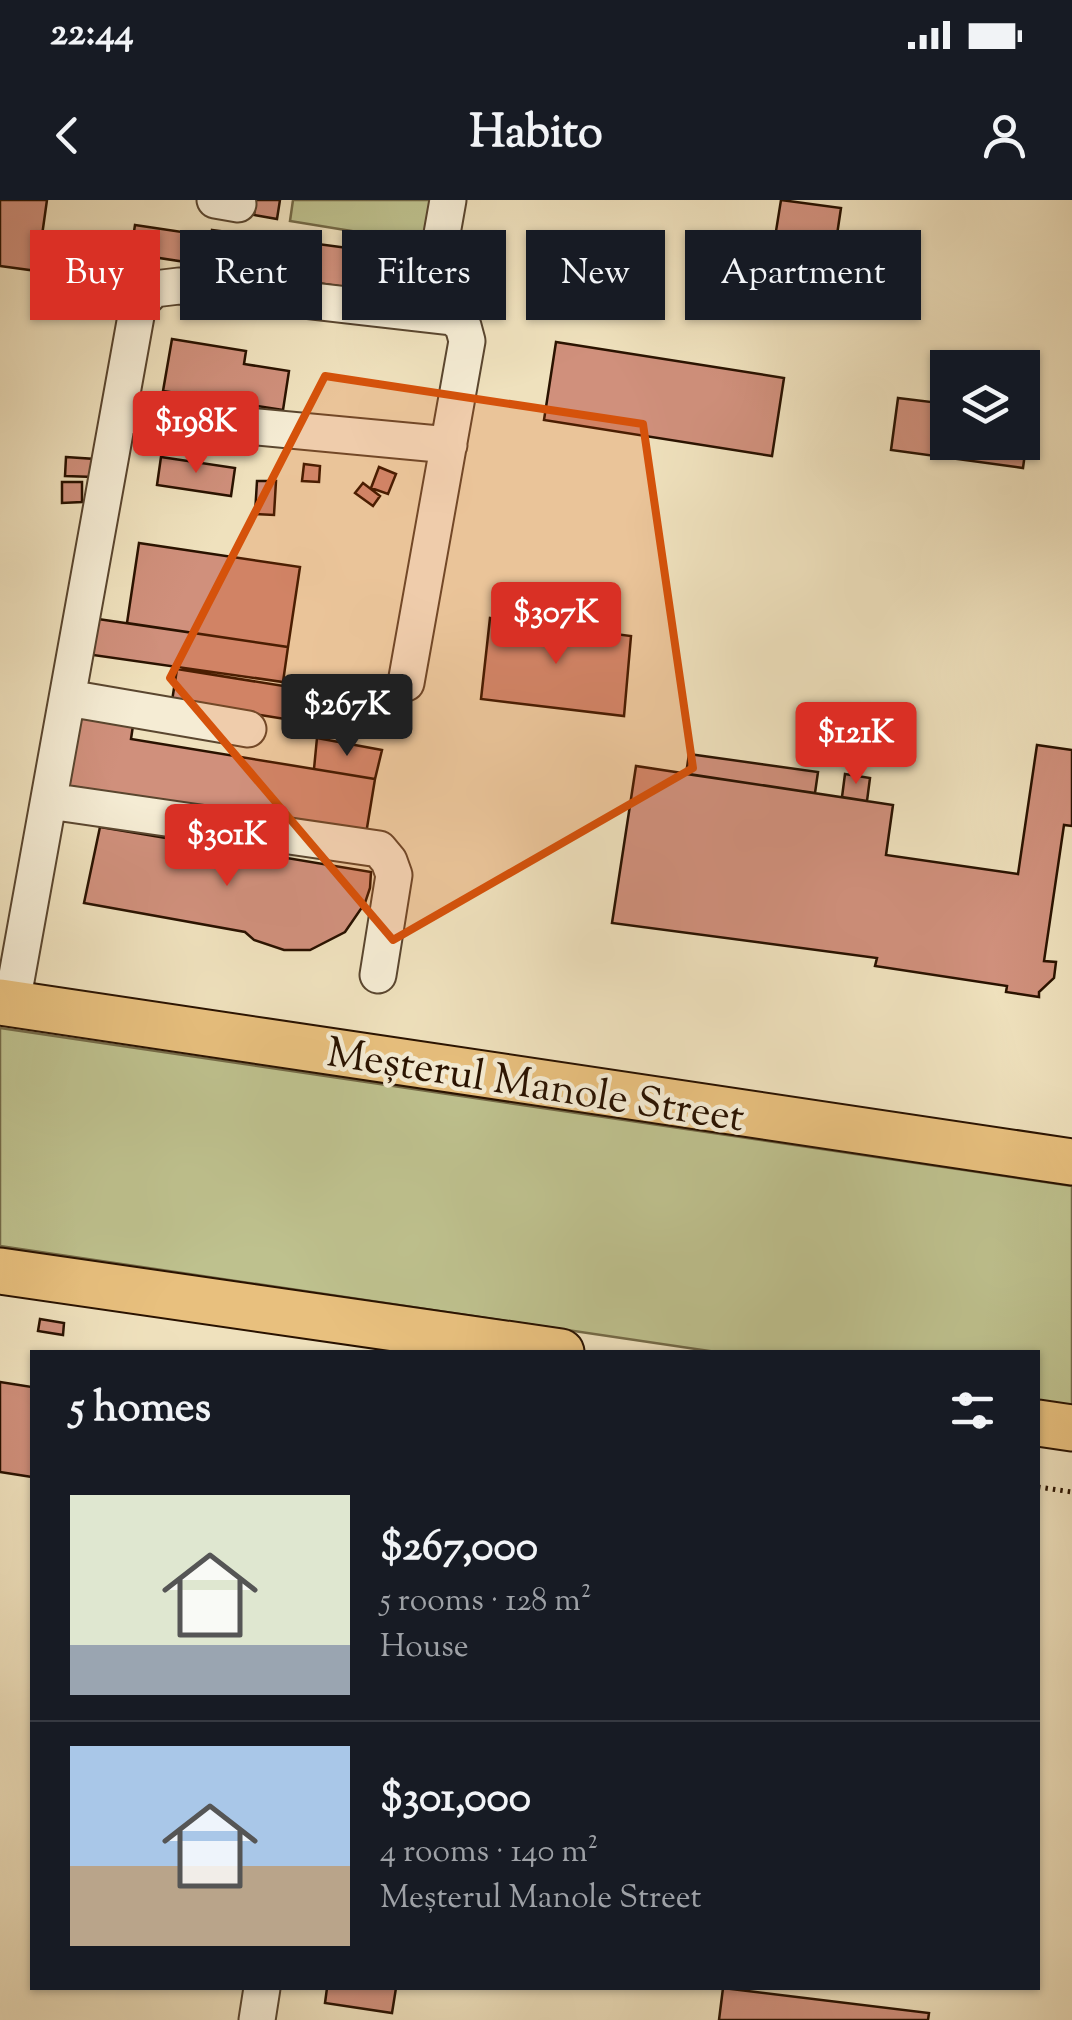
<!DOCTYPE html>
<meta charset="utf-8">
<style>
:root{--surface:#171b24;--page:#20242c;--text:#f1f3f6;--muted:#9ea1a6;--line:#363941;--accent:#d93025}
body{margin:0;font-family:"Sorts Mill Goudy",serif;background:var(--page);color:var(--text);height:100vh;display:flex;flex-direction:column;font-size:38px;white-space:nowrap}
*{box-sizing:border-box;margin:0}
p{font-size:32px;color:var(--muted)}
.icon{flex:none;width:55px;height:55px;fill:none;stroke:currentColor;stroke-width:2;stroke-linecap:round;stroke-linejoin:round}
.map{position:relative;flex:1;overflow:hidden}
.drawer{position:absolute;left:30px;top:1150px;width:1010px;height:640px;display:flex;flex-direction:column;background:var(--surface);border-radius:0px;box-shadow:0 2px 8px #0004}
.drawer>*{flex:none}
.guide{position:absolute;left:30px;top:30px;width:1012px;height:90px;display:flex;gap:20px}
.tools{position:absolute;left:930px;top:150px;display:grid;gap:20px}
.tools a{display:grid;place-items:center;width:110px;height:110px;border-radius:0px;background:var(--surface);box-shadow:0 2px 8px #0004;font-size:50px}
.price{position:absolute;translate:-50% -85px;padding:0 22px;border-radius:10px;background:var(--accent);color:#fff;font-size:32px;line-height:65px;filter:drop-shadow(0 2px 5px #0008)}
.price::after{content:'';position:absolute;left:50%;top:60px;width:30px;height:22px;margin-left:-15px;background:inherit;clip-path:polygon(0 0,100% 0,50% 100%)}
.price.active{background:#222;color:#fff}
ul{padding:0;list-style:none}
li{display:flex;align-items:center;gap:30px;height:250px;padding:0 40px}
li+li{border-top:2px solid var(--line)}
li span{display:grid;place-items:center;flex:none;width:280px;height:200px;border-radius:0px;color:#555}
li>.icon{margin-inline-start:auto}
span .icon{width:120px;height:120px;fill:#fffc;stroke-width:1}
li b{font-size:42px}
h2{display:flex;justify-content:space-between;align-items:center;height:120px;padding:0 40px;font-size:42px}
.chip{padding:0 35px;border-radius:0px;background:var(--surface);box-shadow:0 2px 8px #0004;font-size:35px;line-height:90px}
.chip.active{background:var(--accent);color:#fff}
.status{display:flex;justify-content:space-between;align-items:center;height:70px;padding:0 50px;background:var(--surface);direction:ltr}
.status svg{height:28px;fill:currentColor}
header{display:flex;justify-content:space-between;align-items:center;height:130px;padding:0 40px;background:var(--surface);font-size:45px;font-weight:700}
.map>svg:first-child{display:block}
.green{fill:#bec18e;stroke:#746a47;stroke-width:2.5}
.building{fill:#d0907c;stroke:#291200;stroke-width:2.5}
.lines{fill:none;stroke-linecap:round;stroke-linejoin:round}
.minor-casing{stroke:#5a462f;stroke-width:39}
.major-casing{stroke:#291200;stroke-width:49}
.path{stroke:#291200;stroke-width:5;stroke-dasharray:2.5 5;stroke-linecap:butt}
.minor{stroke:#f5ecd4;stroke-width:35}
.major{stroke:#e8c07e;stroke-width:45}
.marked{fill:#d5520b;fill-opacity:0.2;stroke:#d5520b;stroke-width:8;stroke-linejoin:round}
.labels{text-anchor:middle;stroke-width:9;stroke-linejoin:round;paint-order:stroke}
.street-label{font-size:42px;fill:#291200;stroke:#f5ecd4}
</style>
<div class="status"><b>22:44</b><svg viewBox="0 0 49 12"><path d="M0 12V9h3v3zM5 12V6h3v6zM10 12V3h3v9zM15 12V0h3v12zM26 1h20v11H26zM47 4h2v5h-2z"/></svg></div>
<header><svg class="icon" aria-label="back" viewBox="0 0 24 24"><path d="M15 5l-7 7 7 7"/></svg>Habito<svg class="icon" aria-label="person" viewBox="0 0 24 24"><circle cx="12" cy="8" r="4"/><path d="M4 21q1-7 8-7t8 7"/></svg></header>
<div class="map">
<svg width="1072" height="1820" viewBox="0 0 1072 1820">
<rect width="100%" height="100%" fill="#efe1bd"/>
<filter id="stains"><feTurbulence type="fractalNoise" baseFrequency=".002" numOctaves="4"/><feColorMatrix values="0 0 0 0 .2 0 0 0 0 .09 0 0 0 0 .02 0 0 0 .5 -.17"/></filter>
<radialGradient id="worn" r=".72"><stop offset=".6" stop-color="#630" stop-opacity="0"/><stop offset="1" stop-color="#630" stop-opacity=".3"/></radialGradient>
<!-- green -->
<path class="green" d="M293,0H432L425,43L290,21Z
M0,828L1072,986V1206L1038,1200V1152H716L0,1046Z"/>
<!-- building -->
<path class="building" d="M0,0H47L37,71L0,66Z
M256,0H280L277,19L254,15Z
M781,0L841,8L829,88L802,84L805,61L772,56Z
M135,25L209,36L205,65L159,58L155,80L127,76Z
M212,30L438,60L432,100L290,79L288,91L205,79Z
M172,139L246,151L244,164L289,171L283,210L163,191Z
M556,142L784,178L772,256L544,220Z
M898,198L948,204V242H1022V215L1030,216L1023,268L891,250Z
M66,257L95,259L94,277L65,276Z
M161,257L235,268L231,296L157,285Z
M304,264L320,266L319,282L302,281Z
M379,267L396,274L388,294L371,288Z
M257,281H276L274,315L255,314Z
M62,282H82V302L62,303Z
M363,283L380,296L373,306L355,293Z
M139,343L300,367L288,447L127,423Z
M490,418L631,436L624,516L481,499Z
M98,419L288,447L283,482L93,455Z
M177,469L390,503L385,535L172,501Z
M82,510L134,519L131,539L375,579L366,634L69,586Z
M317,538L382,550L375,579L314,569Z
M1037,545L1072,550V626L1064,625L1044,761L1056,762L1054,778L1039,792V797L1006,792L1007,786L875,766L877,758L612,723L636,566L893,605L886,655L1018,674Z
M689,554L818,572L815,593L686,574Z
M845,574L870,578L867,601L842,597Z
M100,627L371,672L370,688L365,703L345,732L310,750H284L254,740L245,732L84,703Z
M40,1119L64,1123L63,1135L38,1131Z
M0,1182L32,1187V1277L0,1272Z
M327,1788H396L392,1813L325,1803Z
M723,1788L929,1813L928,1820H719Z"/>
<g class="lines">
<defs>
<path id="minor" d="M215,0L238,4
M440,45L448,0
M119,214L449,245
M68,498L248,529
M49,601L379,649L389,661L394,675L378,775
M12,803L138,105L154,89L179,86L453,117L463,126L467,141L406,483
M257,1820L262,1788"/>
<path id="major" d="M0,802L1072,962
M0,1071L561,1152
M1038,1223L1072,1228"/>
</defs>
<!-- minor casing -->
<use href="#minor" class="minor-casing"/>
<!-- major casing -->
<use href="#major" class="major-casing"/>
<!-- path -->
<path class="path" d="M1038,1287L1072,1292"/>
<!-- minor -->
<use href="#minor" class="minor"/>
<!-- major -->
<use href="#major" class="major"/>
</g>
<!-- marked area -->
<path class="marked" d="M325,176L643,224L693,568L393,740L170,478Z"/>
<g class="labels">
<!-- street labels -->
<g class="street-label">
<text transform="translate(536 883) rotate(9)" y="15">Meșterul Manole Street</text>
</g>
</g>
<rect width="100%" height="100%" filter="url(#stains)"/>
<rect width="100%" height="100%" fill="url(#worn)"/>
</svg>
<div class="tools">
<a><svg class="icon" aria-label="layers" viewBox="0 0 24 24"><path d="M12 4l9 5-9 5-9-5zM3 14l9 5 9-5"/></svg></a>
</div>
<b class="price" style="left:196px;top:276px">$198K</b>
<b class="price" style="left:556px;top:467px">$307K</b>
<b class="price active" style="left:347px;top:559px">$267K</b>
<b class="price" style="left:856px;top:587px">$121K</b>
<b class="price" style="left:227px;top:689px">$301K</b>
<div class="guide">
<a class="chip active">Buy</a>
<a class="chip">Rent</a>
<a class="chip">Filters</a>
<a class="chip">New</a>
<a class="chip">Apartment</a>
</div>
<section class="drawer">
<h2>5 homes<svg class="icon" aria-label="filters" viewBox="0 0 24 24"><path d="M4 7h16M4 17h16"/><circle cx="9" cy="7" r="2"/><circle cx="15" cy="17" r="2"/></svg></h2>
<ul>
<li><span style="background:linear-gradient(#dfe7d0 75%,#9aa5b1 0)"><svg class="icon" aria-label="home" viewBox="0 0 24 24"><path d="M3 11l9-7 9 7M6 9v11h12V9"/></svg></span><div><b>$267,000</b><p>5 rooms · 128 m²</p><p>House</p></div></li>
<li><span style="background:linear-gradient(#a9c7e8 60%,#b9a48a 0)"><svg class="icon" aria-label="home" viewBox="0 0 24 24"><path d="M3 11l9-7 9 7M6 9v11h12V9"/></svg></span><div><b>$301,000</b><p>4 rooms · 140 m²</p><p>Meșterul Manole Street</p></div></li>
</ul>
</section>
</div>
